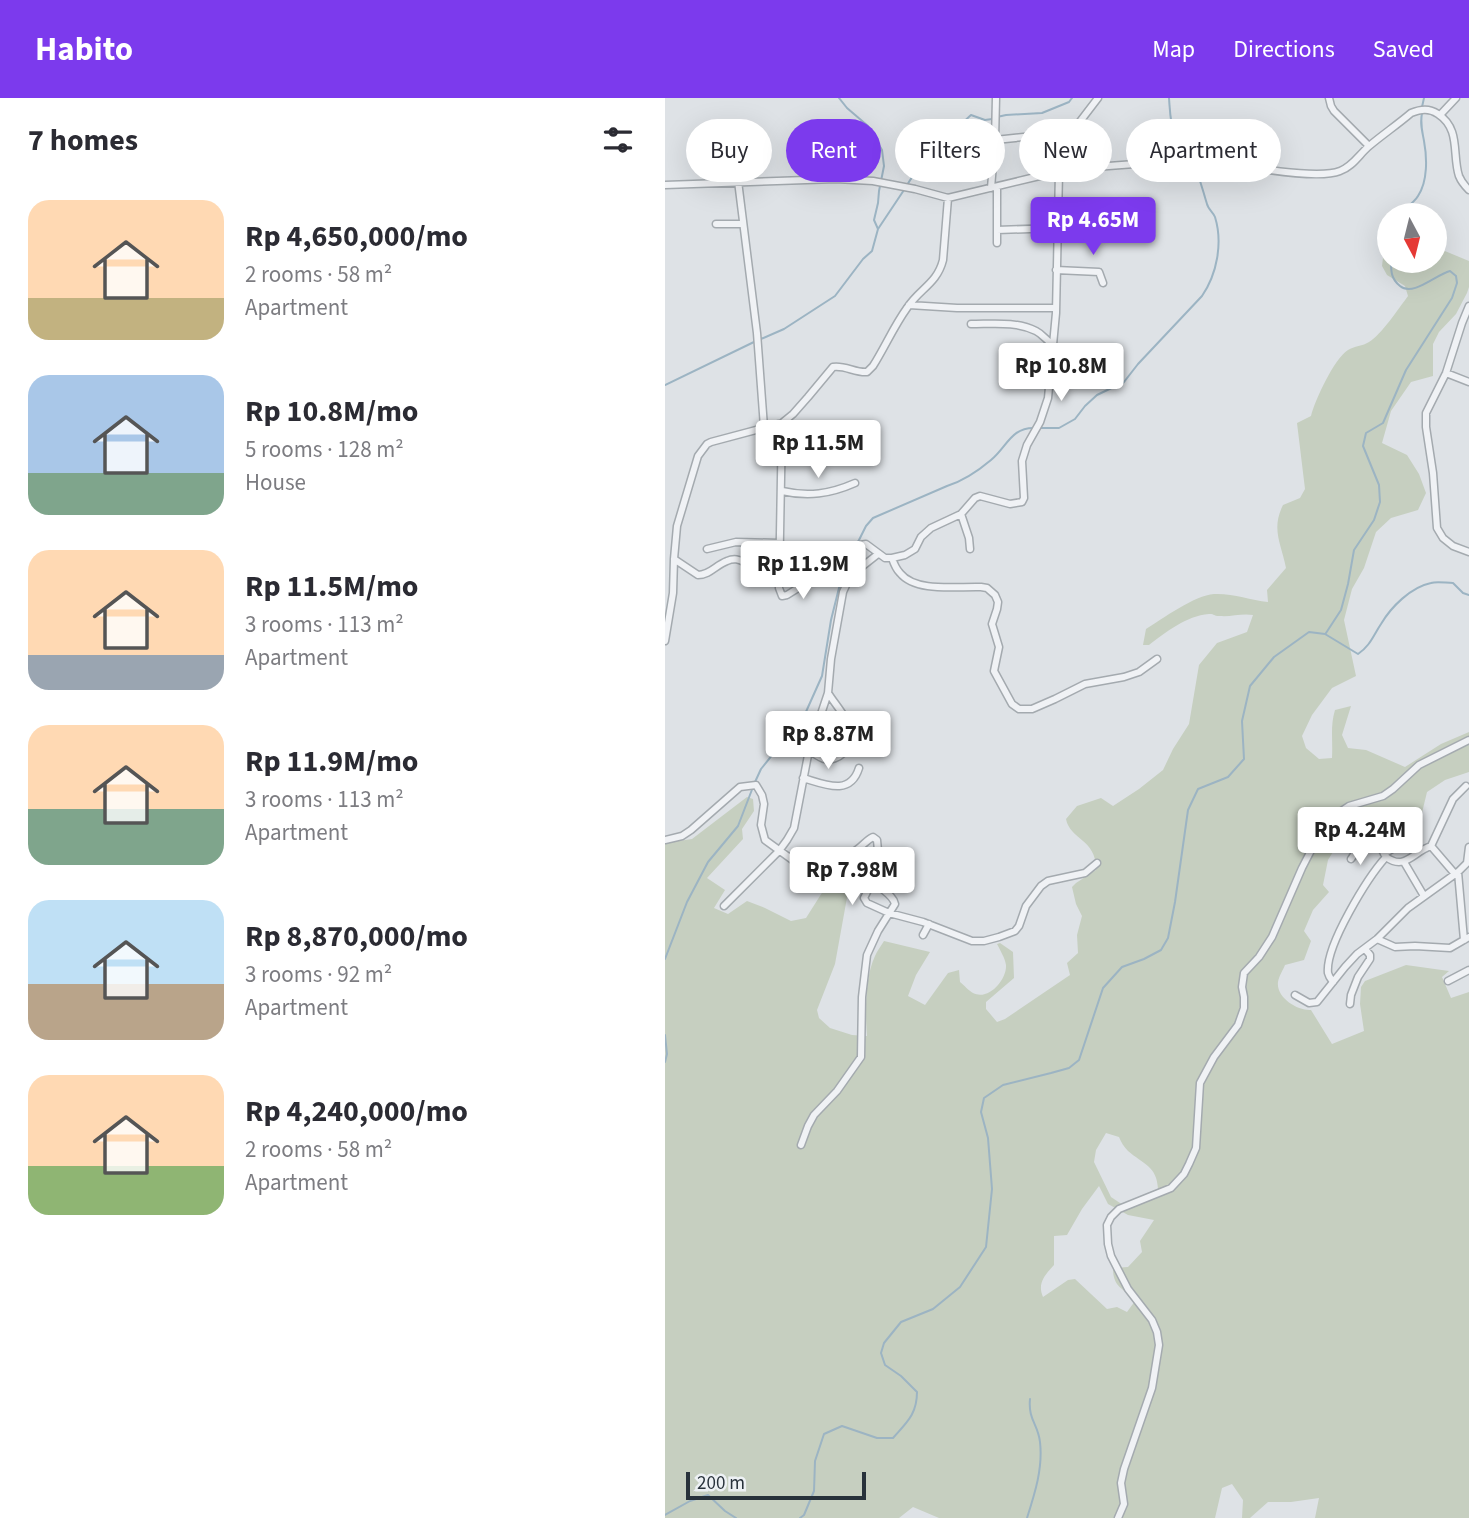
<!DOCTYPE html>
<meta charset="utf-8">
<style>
:root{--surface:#fff;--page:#f2f2f3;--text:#2b2b33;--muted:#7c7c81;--accent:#7c3aed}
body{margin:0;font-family:"Source Sans 3",sans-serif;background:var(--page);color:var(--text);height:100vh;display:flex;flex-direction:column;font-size:26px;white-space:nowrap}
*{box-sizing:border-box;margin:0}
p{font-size:23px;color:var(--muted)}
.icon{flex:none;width:38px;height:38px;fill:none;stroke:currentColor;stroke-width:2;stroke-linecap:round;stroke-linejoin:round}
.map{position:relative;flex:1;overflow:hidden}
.details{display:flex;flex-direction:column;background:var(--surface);width:665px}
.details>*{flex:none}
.top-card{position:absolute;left:21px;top:21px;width:665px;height:63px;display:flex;gap:14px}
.needle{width:46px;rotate:173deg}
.fabs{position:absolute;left:712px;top:105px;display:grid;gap:14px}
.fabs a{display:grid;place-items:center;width:70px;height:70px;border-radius:50%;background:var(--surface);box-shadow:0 7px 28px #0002;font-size:35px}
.scale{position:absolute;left:21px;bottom:18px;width:180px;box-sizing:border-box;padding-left:7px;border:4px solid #28323b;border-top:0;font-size:19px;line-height:24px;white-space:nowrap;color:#28323b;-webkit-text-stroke:5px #edf1f4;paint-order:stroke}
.price{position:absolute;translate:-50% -60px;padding:0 16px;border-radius:7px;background:#fff;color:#222;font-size:23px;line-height:46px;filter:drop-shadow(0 2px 4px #0008)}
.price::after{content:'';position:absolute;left:50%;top:42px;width:21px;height:16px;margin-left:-10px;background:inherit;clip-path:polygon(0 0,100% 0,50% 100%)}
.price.current{background:var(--accent);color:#fff}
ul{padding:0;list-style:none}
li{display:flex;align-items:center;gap:21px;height:175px;padding:0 28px}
li span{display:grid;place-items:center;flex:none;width:196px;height:140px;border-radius:21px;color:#555}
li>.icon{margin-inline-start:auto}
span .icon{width:84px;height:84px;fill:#fffc;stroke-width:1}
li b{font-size:30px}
h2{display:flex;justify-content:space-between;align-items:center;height:84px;padding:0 28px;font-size:30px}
.chip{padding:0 24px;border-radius:32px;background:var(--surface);box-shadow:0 7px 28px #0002;font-size:24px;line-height:63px}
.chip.current{background:var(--accent);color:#fff}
header{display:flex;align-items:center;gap:42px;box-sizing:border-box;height:98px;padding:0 35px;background:var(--accent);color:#fff}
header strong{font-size:33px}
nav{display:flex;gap:38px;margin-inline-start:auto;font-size:24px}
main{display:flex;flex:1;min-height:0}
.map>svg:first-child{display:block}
.green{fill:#c6cfc0;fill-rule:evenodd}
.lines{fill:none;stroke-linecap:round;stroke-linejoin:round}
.stream{stroke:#9cb4c3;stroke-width:2}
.minor-casing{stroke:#a4aaaf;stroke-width:9}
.minor{stroke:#f0f2f5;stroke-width:6}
</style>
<header>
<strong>Habito</strong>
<nav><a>Map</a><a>Directions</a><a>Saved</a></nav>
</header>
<main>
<section class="details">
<h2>7 homes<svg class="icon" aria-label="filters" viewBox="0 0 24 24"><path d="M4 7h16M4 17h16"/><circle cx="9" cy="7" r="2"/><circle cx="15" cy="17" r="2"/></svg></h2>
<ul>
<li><span style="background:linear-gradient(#ffd9b3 70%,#c2b280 0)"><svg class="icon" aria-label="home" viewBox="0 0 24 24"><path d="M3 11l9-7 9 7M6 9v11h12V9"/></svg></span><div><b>Rp 4,650,000/mo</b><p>2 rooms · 58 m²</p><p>Apartment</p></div></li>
<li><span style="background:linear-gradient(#a9c7e8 70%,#7fa58c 0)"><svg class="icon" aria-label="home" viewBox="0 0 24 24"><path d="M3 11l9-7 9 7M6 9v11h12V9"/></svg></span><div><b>Rp 10.8M/mo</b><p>5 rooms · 128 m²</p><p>House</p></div></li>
<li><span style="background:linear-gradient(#ffd9b3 75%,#9aa5b1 0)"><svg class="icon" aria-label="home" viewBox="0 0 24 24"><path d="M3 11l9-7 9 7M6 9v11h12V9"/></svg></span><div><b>Rp 11.5M/mo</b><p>3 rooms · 113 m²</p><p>Apartment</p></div></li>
<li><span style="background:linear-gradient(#ffd9b3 60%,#7fa58c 0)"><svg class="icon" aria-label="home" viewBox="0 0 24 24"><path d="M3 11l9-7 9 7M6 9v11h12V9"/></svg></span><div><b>Rp 11.9M/mo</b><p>3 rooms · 113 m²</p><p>Apartment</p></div></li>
<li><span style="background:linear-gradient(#bfe0f5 60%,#b9a48a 0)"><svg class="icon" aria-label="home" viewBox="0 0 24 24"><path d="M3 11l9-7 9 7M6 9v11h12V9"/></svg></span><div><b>Rp 8,870,000/mo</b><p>3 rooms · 92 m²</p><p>Apartment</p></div></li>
<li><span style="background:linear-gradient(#ffd9b3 65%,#8fb573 0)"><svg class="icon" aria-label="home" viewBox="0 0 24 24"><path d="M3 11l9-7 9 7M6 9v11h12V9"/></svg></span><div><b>Rp 4,240,000/mo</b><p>2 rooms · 58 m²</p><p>Apartment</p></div></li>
</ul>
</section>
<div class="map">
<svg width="804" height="1420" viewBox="0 0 804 1420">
<rect width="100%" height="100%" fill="#dee2e6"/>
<!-- green -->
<path class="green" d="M724,134V163H744L749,167L758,163H770V154L775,151L804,163V189L802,195L791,216L774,234L768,246V278L746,284L726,313L717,345L742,357L754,376L761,395L753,412L726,420L711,434L699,470L687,491L679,522L691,578L667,590L647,617L637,638L641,650L654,661L667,660C668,642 665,628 670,612L686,608L677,637L683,650L701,652L740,669L776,646L804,634V674L780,682L762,694L755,723L679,736L663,762L658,787L664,794L648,812L639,833L646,843L639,862L620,867C618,872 614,878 613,884C611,900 633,913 646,912L667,946L699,933L695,906L696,889L700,883L741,867L784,873L777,879L786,900L804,894V1420H650L654,1400L626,1404H603L585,1420H577L578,1402L567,1386L557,1390L550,1420H274L248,1409L234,1420H0V745L27,741L82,699L88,701L89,713L77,731L78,741L42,780L60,792L49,810L63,816L82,803L100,810L126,823L141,820L160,790L175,778L185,783L170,866L152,912L154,920L165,930L187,937L202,938C200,915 200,879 210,858C212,853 216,848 219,843L265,854L251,877L243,898L260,907L283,875L294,872L295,884C299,887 304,893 308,895C324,903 342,881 341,867C340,860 335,852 332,846L335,845L348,854L349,880L321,904V911L332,924L340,921L405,877L402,865L413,855L412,837L417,818L411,806L407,789L411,785L431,772C432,741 405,742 401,721L412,708L436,700L448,708L474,691L498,672L508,651L524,626L534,567L552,545L582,534L588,517C577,515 566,519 555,518C547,518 551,516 544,516C521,518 501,534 484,547H478L481,531C497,521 530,497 549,496C567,495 585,502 603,504L602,492L621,470C616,445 606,431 618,407L635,400L640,391L632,325L646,318C650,302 669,261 683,252C689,248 698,248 704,244C716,237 734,210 743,198L740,188L722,177L717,168L721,135ZM441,1035L454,1039C456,1044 459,1049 463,1053C478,1066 492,1068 493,1091L458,1107L446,1099L429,1064L431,1052ZM434,1088L443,1106L463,1117L489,1122L475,1143L477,1154L463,1169L448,1170C448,1190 458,1189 470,1203L462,1214L452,1209L442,1211L410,1181L403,1182L378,1199C372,1185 380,1177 389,1167V1138L402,1137L417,1111Z"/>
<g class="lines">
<!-- stream -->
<path class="stream" d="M174,0L182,10L203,28L217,52L219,68L214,93L213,105L209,122L213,131
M757,9L759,0
M332,19L341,17L377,15L404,4L407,0
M242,87C259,59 282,39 306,17L320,22L327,21
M733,117C739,111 749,105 753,98C763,83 762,59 759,43C757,32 755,26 757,15
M96,241L119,231L170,198L198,161L207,153L213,131L239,92
M0,287L91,243
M376,330H394L410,321L420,308L432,297L459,284L473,266L537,198C552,176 558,145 550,119C548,114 543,111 542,106C537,90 534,75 525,60C521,52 513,46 510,38C505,26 505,13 504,0
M193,444L201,428L208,420L282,388C298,383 313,373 326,362C342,349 346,329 370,330
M661,535L676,512L683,486L689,452L709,422L715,404L714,387L698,348L701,335L718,325L741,272L787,200L792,185L791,178L785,173C770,177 748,199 735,188C726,181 726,173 726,163
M90,684L96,671L140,616L157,578L166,522L177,478L189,452
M0,861L22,804L43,764L73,728L88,689
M0,937L2,956L0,964
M0,1417L25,1403L43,1397L60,1413L71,1420
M135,1420L139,1417L149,1393L150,1363L159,1336L177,1328L212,1340H228C242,1324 252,1316 252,1294L236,1278L220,1267L216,1255L219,1245L236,1224L268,1211L295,1189L321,1149L327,1091L323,1040L316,1014L319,1000L338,987L386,975L404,970L414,962L438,890L457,869L479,861L496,852L503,840L510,804L523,712L533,691L563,679L579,661L577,623L585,588L609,559L644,534L660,536L693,556C705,548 708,538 716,526C726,509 746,489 766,485C772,483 781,485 788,485L798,495L804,497
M362,1420C370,1395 378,1370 375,1344C373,1326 363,1322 365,1301"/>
<defs>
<path id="minor" d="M664,0L666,8L669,13L704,48
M775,17L791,0
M330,42L407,34
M404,71L407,34L433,0
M73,83L92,235L99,329
M0,87L171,81L208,83L250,91L283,100L404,71L483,65L508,60L522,51C545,65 650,83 675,73C687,69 694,57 703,49C717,37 732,27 746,15C756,11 764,10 773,16C796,31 787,57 794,78C796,83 800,88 804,92
M332,89V145
M326,90L330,42L331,0
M51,126H77
M332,132L393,130
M391,172L434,174L438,185
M244,207L292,210H391
M804,208L797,225L781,275L761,315V329L768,375L772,430L778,440L788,448L804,454
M306,226C328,226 351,223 371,233C379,237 381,243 389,247
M781,275L804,284
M117,325L114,490L117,498L122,497L146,482L166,472L189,448L201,446L220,460H227L240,457L250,451L256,439L266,430L296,416L310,400L315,398L345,406L357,404L359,400L357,363L362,347L375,324L383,300L391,215L394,74
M117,343C125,344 134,344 141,346C159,352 156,364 180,358
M117,393C143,399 165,396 190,385
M296,416L304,440L305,451
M42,451L71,444L114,445
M227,460C229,466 231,471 235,475C251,495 293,488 316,489L322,490L330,497L333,504L332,511L327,526L334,549L329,573L347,606L354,611H367L390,601L420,586L459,579L474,574L492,561
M9,461L33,477C45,477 51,467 62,463C73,458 78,465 88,467C98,469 107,466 116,467C126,468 138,475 146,482
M0,543L8,495L9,461L12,428L33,358L42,346L46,344L117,325L128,316L143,299L168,269C180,267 190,275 202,274L208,268C220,249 229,228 242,210C254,191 272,186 278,162L283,100
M144,652C148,655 154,659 159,661C172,665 191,648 187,634C184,622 170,606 163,595
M138,680C159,686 185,699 194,670
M0,742L17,738L26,732L75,689L91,687L97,697L99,706L96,727L100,742L140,771C156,772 182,760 194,750C199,746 202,742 208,739L212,742L213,753L208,782C214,791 228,796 230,806L213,833L202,857L197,899L196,959L172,993L149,1017L143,1028L136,1047
M766,748L788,701L801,688
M719,756L739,744
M686,761C702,738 706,731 721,759
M739,764L759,798
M793,774L799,842
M208,782L199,800L202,805L224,815L258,824L307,843H319L334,839L350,833L354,828L361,808L376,788L383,783L420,775L432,765
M59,808L114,753L122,742L129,730L144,652L163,595L166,561L178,494L183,483L189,475L213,456
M258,837L264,826
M712,841L730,849L750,848L785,850L804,839
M783,883L804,872
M668,884C665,880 664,879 663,875C660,848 703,779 721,759C740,773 748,754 766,748L790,776
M630,897L644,905L652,904L680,869L692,856L712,841L743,810L793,774L802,765L804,749
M685,906L686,897L693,879L705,861V857L700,851
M453,1420L459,1406L456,1385L459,1371L487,1290L494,1247L492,1234L487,1222L463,1191L446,1158L443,1146L442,1127L446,1119L454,1111L506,1090L519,1076L524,1066L531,1050L535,985L549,959L573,927L579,910V899L577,889L579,875L594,859L607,839L637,770L654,737L675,714L684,708L718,698L728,691L754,667L804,642"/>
</defs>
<!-- minor casing -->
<use href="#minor" class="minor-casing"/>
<!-- minor -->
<use href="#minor" class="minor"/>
</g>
</svg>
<div class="fabs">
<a><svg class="needle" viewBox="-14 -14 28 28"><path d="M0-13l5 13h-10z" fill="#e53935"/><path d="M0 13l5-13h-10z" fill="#7c7c81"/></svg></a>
</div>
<div class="scale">200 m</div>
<b class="price current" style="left:428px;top:159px">Rp 4.65M</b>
<b class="price" style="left:396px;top:305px">Rp 10.8M</b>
<b class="price" style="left:153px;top:382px">Rp 11.5M</b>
<b class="price" style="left:138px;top:503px">Rp 11.9M</b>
<b class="price" style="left:163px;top:673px">Rp 8.87M</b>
<b class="price" style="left:695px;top:769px">Rp 4.24M</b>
<b class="price" style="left:187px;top:809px">Rp 7.98M</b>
<div class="top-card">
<a class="chip">Buy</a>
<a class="chip current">Rent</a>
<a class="chip">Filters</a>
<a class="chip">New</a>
<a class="chip">Apartment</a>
</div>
</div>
</main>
